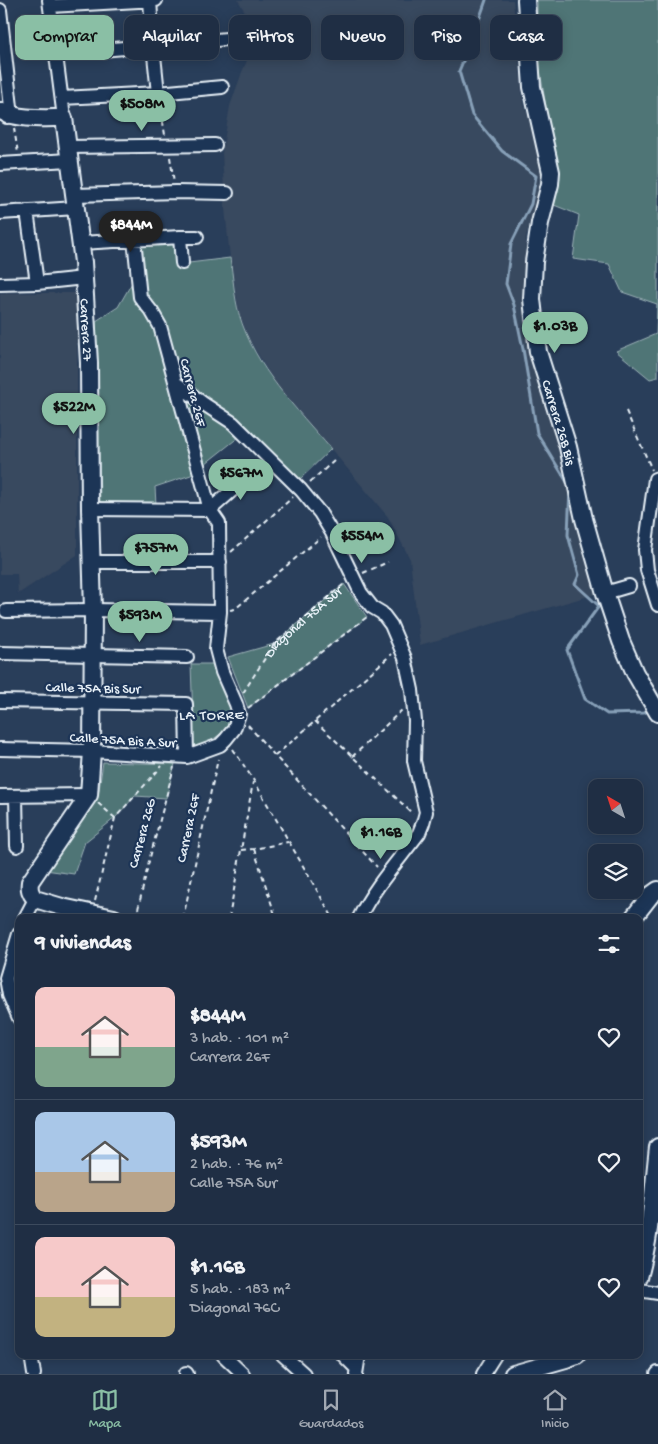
<!DOCTYPE html>
<html lang="es">
<meta charset="utf-8">
<style>
:root{--surface:#1f2e44;--page:#2c3a4f;--text:#f1f3f6;--muted:#a1a8b2;--line:#3c4a5d;--accent:#8abfa5}
body{margin:0;font-family:"Gochi Hand",sans-serif;background:var(--page);color:var(--text);height:100vh;display:flex;flex-direction:column;font-size:19px;white-space:nowrap}
*{box-sizing:border-box;margin:0}
p{font-size:16px;color:var(--muted)}
.icon{flex:none;width:28px;height:28px;fill:none;stroke:currentColor;stroke-width:2;stroke-linecap:round;stroke-linejoin:round}
.map{position:relative;flex:1;overflow:hidden}
.side{position:absolute;left:15px;top:914px;width:628px;height:445px;display:flex;flex-direction:column;background:var(--surface);border-radius:10px;box-shadow:0 2px 12px #0003,0 0 0 1px var(--line)}
.side>*{flex:none}
.banner{position:absolute;left:15px;top:15px;width:629px;height:45px;display:flex;gap:10px}
.needle{width:32px;rotate:321deg}
.controls{position:absolute;left:588px;top:779px;display:grid;gap:10px}
.controls a{display:grid;place-items:center;width:55px;height:55px;border-radius:10px;background:var(--surface);box-shadow:0 2px 12px #0003,0 0 0 1px var(--line);font-size:25px}
.price{position:absolute;translate:-50% -42px;padding:0 11px;border-radius:18px;background:var(--accent);color:#111;font-size:16px;line-height:32px;filter:drop-shadow(0 1px 2px #0008)}
.price::after{content:'';position:absolute;left:50%;top:30px;width:15px;height:11px;margin-left:-8px;background:inherit;clip-path:polygon(0 0,100% 0,50% 100%)}
.price.selected{background:#222;color:#fff}
ul{padding:0;list-style:none}
li{display:flex;align-items:center;gap:15px;height:125px;padding:0 20px}
li+li{border-top:1px solid var(--line)}
li span{display:grid;place-items:center;flex:none;width:140px;height:100px;border-radius:10px;color:#555}
li>.icon{margin-inline-start:auto}
span .icon{width:60px;height:60px;fill:#fffc;stroke-width:1}
li b{font-size:21px}
h2{display:flex;justify-content:space-between;align-items:center;height:60px;padding:0 20px;font-size:21px}
.tag{padding:0 18px;border-radius:10px;background:var(--surface);box-shadow:0 2px 12px #0003,0 0 0 1px var(--line);font-size:18px;line-height:45px}
.tag.selected{background:var(--accent);color:#111}
.tab-bar{display:flex;justify-content:space-around;align-items:center;height:70px;border-top:1px solid var(--line);background:var(--surface);font-size:14px;color:var(--muted)}
.tab-bar a{display:grid;justify-items:center;gap:2px}
.tab-bar .selected{color:var(--accent)}
.map>svg:first-child{display:block}
.built{fill:#38485e}
.green{fill:#507476;stroke:#9cb2b7}
.lines{fill:none;stroke-linecap:round;stroke-linejoin:round}
.stream{stroke:#87a0b8;stroke-width:3}
.minor-casing{stroke:#e8f1f8;stroke-width:16}
.tertiary-casing{stroke:#e8f1f8;stroke-width:20}
.path{stroke:#e8f1f8;stroke-width:2;stroke-dasharray:5 4;stroke-linecap:butt}
.minor{stroke:#1d3557;stroke-width:12}
.tertiary{stroke:#1d3557;stroke-width:16}
.labels{text-anchor:middle;stroke-width:4.5;stroke-linejoin:round;paint-order:stroke}
.street-label{font-size:14px;fill:#e8f1f8;stroke:#1d3557}
.neighbourhood-label{font-size:15px;letter-spacing:1px;fill:#e8f1f8;stroke:#1d3557}
</style>
<div class="map">
<svg width="658" height="1374" viewBox="0 0 658 1374">
<rect width="100%" height="100%" fill="#293e5a"/>
<filter id="ink" filterUnits="userSpaceOnUse"><feTurbulence type="fractalNoise" baseFrequency=".02" numOctaves="2"/><feDisplacementMap in="SourceGraphic" scale="10" xChannelSelector="R" yChannelSelector="G"/><feConvolveMatrix kernelMatrix="1 2 1 2 8 2 1 2 1" color-interpolation-filters="sRGB"/></filter>
<g filter="url(#ink)">
<!-- built -->
<path class="built" d="M238,0H513L523,101L542,159L544,181L539,200L526,236L525,287L599,593L420,645L410,559L388,517L331,449L276,385L249,339L239,314L230,258L225,209L222,153L230,106L242,72L258,35Z
M0,293H77V555L18,594L17,574H0Z"/>
<!-- green -->
<path class="green" d="M537,0H658V377L650,379L616,351L656,334L657,304L622,292L609,264L573,259L579,215L554,205L558,179L537,53Z
M185,238L189,263L230,258C233,276 234,296 239,314C255,368 296,408 331,449L297,482L249,429L191,475L155,487L156,505L100,503L96,321L118,307L133,281L131,244Z
M344,584L367,617L248,708L228,657L274,644Z
M191,664H214C218,673 233,698 233,706C234,730 213,741 194,748Z
M103,762L175,764L166,798L135,796L115,818L85,842L74,874L45,870L98,797Z"/>
<g class="lines">
<!-- stream -->
<path class="stream" d="M486,0L473,37L459,71L472,115L502,151L536,176L531,204L511,244L506,284L514,305L523,349L537,433L570,487L568,535L579,575L575,584L599,606L567,650L585,699L607,714L644,713L650,710"/>
<defs>
<path id="minor" d="M49,0L64,118
M150,0L153,46L158,93
M50,6L156,0
M0,10L12,116L7,117
M56,54L250,37
M62,98L158,93L222,87
M68,147L215,145
M0,164L70,160
M75,195L176,192L227,193
M27,211L37,283
M0,213L76,208
M180,237H197
M81,243L180,237L182,263
M0,284L37,283L84,278
M176,383L204,404L233,423L301,490L320,513L332,533L361,593L372,607L382,613L391,625L405,658L412,690L415,721L414,761L426,812L423,823L419,833C398,861 374,887 359,918
M658,478L655,479L645,550L647,570L658,605
M90,509L210,510
M210,510L254,471
M92,562H220
M605,593L629,586
M6,611L93,610L220,612
M0,653L187,657
M0,701L186,704L187,757
M0,749L92,751L187,757L220,745L226,739L234,729L239,714L236,704L222,672L216,649L220,612L219,523L210,510L160,326L152,312L140,297L134,239
M0,796L89,795
M16,796L17,846
M25,918L35,899
M19,934L6,978L9,995L19,1018
M639,1290L658,1293
M31,1355L34,1374
M223,1355L243,1374
M283,1355L304,1374
M343,1355L356,1368
M186,1373L187,1374
M356,1374L359,1355
M483,1374L495,1355
M657,1374L658,1373"/>
<g id="tertiary">
<path id="s2" d="M526,0L532,87L551,172L550,184L540,223L534,262L532,299L538,352L568,447L584,519L605,593L621,641L635,673L658,713"/>
<path id="s3" d="M0,111C21,120 42,118 64,118L83,262L89,363L90,509L93,610L92,751L89,795L30,882C29,889 30,893 35,899L62,907L114,918"/>
<path d="M633,918L651,895L658,890"/>
<path d="M639,1277C651,1235 653,1190 658,1147"/>
<path d="M513,1374L566,1359L577,1355"/>
</g>
</defs>
<!-- minor casing -->
<use href="#minor" class="minor-casing"/>
<!-- tertiary casing -->
<use href="#tertiary" class="tertiary-casing"/>
<!-- path -->
<g class="path">
<path d="M160,103L165,135"/>
<path d="M14,128L18,153"/>
<path d="M170,157L174,182"/>
<path d="M626,411L652,470"/>
<path d="M310,482L334,461"/>
<path d="M231,552L293,497"/>
<path d="M363,573L388,562"/>
<path d="M230,610L235,609L321,537"/>
<path id="s1" d="M243,693L274,644L344,584"/>
<path d="M248,708L367,617"/>
<path d="M315,721L413,814"/>
<path d="M248,725L275,756L377,867"/>
<path d="M233,749L254,781L333,918"/>
<path d="M275,756L392,654"/>
<path d="M352,757L402,710"/>
<path d="M98,803L115,818"/>
<path d="M254,849L276,918"/>
<path d="M241,850L254,849L288,842"/>
<path d="M95,901L115,818L162,766"/>
<path d="M136,918L149,861L174,767"/>
<path d="M183,918L218,759"/>
<path d="M229,918L253,782"/>
</g>
<!-- minor -->
<use href="#minor" class="minor"/>
<!-- tertiary -->
<use href="#tertiary" class="tertiary"/>
</g>
</g>
<g class="labels">
<!-- street labels -->
<g class="street-label">
<text dy="5" stroke="none"><textPath href="#s3" startOffset="278">Carrera 27</textPath></text>
<text transform="translate(194 392) rotate(75)" y="5">Carrera 26F</text>
<text dy="5" stroke="none"><textPath href="#s2" startOffset="430">Carrera 26B Bis</textPath></text>
<text dy="5" stroke="none"><textPath href="#s1" startOffset="94">Diagonal 75A Sur</textPath></text>
<text transform="translate(93 687) rotate(1)" y="5">Calle 75A Bis Sur</text>
<text transform="translate(123 739) rotate(3)" y="5">Calle 75A Bis A Sur</text>
<text transform="translate(187 828) rotate(-78)" y="5">Carrera 26F</text>
<text transform="translate(141 833) rotate(-75)" y="5">Carrera 26G</text>
</g>
<!-- neighbourhood labels -->
<g class="neighbourhood-label">
<text x="212" y="719">LA TORRE</text>
</g>
</g>
</svg>
<div class="controls">
<a><svg class="needle" viewBox="-14 -14 28 28"><path d="M0-13l5 13h-10z" fill="#e53935"/><path d="M0 13l5-13h-10z" fill="#a1a8b2"/></svg></a>
<a><svg class="icon" aria-label="layers" viewBox="0 0 24 24"><path d="M12 4l9 5-9 5-9-5zM3 14l9 5 9-5"/></svg></a>
</div>
<b class="price" style="left:142px;top:132px">$508M</b>
<b class="price selected" style="left:131px;top:253px">$844M</b>
<b class="price" style="left:555px;top:354px">$1.03B</b>
<b class="price" style="left:74px;top:435px">$522M</b>
<b class="price" style="left:241px;top:501px">$567M</b>
<b class="price" style="left:362px;top:564px">$554M</b>
<b class="price" style="left:156px;top:576px">$757M</b>
<b class="price" style="left:140px;top:643px">$593M</b>
<b class="price" style="left:381px;top:860px">$1.16B</b>
<div class="banner">
<a class="tag selected">Comprar</a>
<a class="tag">Alquilar</a>
<a class="tag">Filtros</a>
<a class="tag">Nuevo</a>
<a class="tag">Piso</a>
<a class="tag">Casa</a>
</div>
<section class="side">
<h2>9 viviendas<svg class="icon" aria-label="filters" viewBox="0 0 24 24"><path d="M4 7h16M4 17h16"/><circle cx="9" cy="7" r="2"/><circle cx="15" cy="17" r="2"/></svg></h2>
<ul>
<li><span style="background:linear-gradient(#f6c9c9 60%,#7fa58c 0)"><svg class="icon" aria-label="home" viewBox="0 0 24 24"><path d="M3 11l9-7 9 7M6 9v11h12V9"/></svg></span><div><b>$844M</b><p>3 hab. · 101 m²</p><p>Carrera 26F</p></div><svg class="icon" aria-label="heart" viewBox="0 0 24 24"><path d="M12 20l-8-8c-3-5 5-10 8-4 3-6 11-1 8 4z"/></svg></li>
<li><span style="background:linear-gradient(#a9c7e8 60%,#b9a48a 0)"><svg class="icon" aria-label="home" viewBox="0 0 24 24"><path d="M3 11l9-7 9 7M6 9v11h12V9"/></svg></span><div><b>$593M</b><p>2 hab. · 76 m²</p><p>Calle 75A Sur</p></div><svg class="icon" aria-label="heart" viewBox="0 0 24 24"><path d="M12 20l-8-8c-3-5 5-10 8-4 3-6 11-1 8 4z"/></svg></li>
<li><span style="background:linear-gradient(#f6c9c9 60%,#c2b280 0)"><svg class="icon" aria-label="home" viewBox="0 0 24 24"><path d="M3 11l9-7 9 7M6 9v11h12V9"/></svg></span><div><b>$1.16B</b><p>5 hab. · 183 m²</p><p>Diagonal 76C</p></div><svg class="icon" aria-label="heart" viewBox="0 0 24 24"><path d="M12 20l-8-8c-3-5 5-10 8-4 3-6 11-1 8 4z"/></svg></li>
</ul>
</section>
</div>
<nav class="tab-bar">
<a class="selected"><svg class="icon" aria-label="map" viewBox="0 0 24 24"><path d="M3 6l6-2 6 2 6-2v14l-6 2-6-2-6 2zM9 4v14M15 6v14"/></svg>Mapa</a>
<a><svg class="icon" aria-label="saved" viewBox="0 0 24 24"><path d="M7 4h10v16l-5-4-5 4z"/></svg>Guardados</a>
<a><svg class="icon" aria-label="home" viewBox="0 0 24 24"><path d="M3 11l9-7 9 7M6 9v11h12V9"/></svg>Inicio</a>
</nav>
